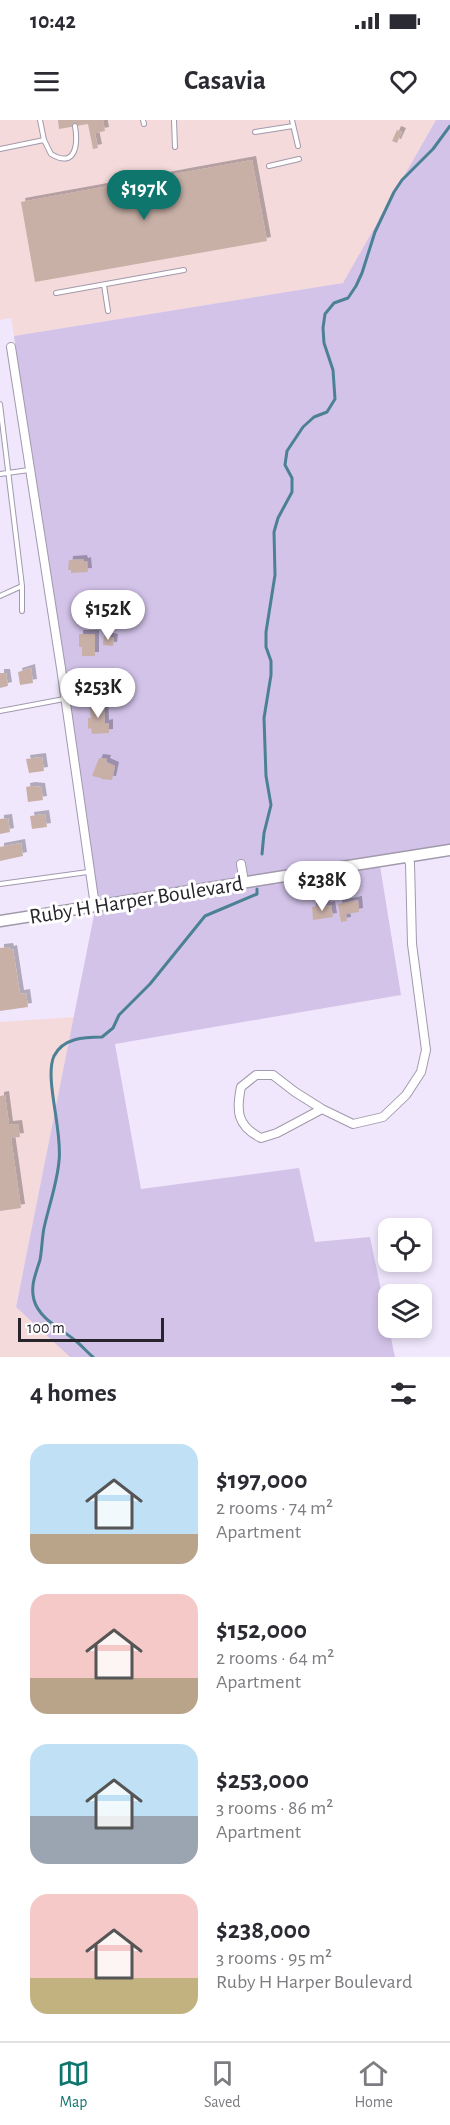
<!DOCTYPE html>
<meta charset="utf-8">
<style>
:root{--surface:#fff;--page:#f7f7f7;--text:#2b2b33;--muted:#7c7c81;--line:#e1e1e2;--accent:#0f766e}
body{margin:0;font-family:"Alegreya Sans",sans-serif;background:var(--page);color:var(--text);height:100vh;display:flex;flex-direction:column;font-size:22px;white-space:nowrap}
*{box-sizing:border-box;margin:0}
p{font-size:20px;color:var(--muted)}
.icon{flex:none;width:33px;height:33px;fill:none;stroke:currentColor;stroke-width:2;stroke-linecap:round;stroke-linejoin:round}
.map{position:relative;height:1237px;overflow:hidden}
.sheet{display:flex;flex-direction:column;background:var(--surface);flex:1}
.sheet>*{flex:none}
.tools{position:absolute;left:378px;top:1098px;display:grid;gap:12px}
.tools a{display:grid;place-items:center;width:54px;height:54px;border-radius:12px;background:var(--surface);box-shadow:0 3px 9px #0003;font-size:30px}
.scale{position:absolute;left:18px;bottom:15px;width:146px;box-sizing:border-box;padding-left:6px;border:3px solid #27242c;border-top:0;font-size:16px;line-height:21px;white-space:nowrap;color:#27242c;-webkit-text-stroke:4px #fff;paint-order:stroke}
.price{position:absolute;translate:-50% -51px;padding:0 14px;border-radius:21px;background:#fff;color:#222;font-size:20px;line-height:39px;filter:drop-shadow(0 2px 3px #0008)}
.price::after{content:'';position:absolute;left:50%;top:36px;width:18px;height:14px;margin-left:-9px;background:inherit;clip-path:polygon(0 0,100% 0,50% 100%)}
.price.current{background:var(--accent);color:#fff}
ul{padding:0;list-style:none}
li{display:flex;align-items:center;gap:18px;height:150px;padding:0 30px}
li span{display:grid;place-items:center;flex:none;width:168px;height:120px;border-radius:18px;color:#555}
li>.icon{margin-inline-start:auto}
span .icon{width:72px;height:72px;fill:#fffc;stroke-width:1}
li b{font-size:26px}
h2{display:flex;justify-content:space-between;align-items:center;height:72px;padding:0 30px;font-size:26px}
.status{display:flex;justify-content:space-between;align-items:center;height:42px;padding:0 30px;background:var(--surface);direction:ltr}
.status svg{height:16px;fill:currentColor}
header{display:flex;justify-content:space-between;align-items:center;height:78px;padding:0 30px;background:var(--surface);font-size:27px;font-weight:700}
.tabs{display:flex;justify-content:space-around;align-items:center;height:84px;border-top:2px solid var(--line);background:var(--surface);font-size:16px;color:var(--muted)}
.tabs a{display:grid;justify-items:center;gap:3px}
.tabs .current{color:var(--accent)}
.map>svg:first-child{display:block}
.industrial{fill:#f5dadb}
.green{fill:#d3c3e9}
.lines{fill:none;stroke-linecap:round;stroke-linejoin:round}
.stream{stroke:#4c8094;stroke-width:3}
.building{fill:#c8b0a7;filter:url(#shadow)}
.service-casing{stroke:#a199ac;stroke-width:6}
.minor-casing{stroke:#a199ac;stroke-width:10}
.tertiary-casing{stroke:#a199ac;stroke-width:13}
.service{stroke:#fff;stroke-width:4}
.minor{stroke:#fff;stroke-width:8}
.tertiary{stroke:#fff;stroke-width:10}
.labels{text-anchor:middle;stroke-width:6;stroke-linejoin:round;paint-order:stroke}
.street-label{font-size:22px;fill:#27242c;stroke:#fff}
</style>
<div class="status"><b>10:42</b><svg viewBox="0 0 49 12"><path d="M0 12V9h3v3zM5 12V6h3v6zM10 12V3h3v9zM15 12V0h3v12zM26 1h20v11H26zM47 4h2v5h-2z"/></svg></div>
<header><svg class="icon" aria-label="menu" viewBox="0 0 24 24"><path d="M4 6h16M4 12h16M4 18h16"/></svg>Casavia<svg class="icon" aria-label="heart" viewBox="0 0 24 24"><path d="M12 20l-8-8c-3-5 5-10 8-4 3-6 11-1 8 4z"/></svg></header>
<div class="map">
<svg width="450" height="1237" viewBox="0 0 450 1237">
<defs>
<filter id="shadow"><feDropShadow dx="4" dy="-4" stdDeviation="0" flood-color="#0004"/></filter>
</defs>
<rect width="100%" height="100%" fill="#f0e7fc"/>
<!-- industrial -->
<path class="industrial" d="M0,0H436L344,163L14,216L11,198L0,200Z
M74,897L16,1186L70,1237H0V902Z"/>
<!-- green -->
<path class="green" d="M436,0H450V729L379,740L401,875L115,924L141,1069L299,1048L315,1122L370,1117L395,1237H70L16,1187L95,790L14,216L343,163Z"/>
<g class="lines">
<!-- stream -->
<path class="stream" d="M262,734L264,713L271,685L266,656L264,598L271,555V541L266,527V512L275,455L274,412L278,398L292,372V358L285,345L287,331L303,307L314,297L327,292L335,279L333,250L324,223L323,208L325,194L334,183L348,178L356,166L362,153L375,112L394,72L402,60L433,29L450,6
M93,1237C87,1232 82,1226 76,1221C63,1210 39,1199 34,1180C30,1166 36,1153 40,1140C42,1129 42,1118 44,1108C49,1085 57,1064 59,1041C63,1011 44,958 54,936C63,918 84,917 102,917L113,908L119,895L150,864L205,796L257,774V769"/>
</g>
<!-- building -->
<path class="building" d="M58,0H103L105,11L95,13L98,28L93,29L88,4L59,9Z
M397,10L402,12L397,23L392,21Z
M252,40L267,121L35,162L21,82Z
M83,439L84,442L87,441L88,452L71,453V450H68L69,440Z
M85,479L86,483L95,482L97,493L79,498L76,480Z
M79,514H95V536H82V527H79Z
M104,516L114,518L113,526L103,525Z
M31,548L33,563L20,565L18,552Z
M0,553H6L8,566L0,568Z
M103,553V555H107L108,560L103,561L104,564L87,567L86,563H83L82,555Z
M104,582L105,604L109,603V613L92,614L91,608L88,609V598H91L89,583Z
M42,637L44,651L29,653L26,639Z
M99,638L107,639L106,642L115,646L112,660L101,659V658L92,656Z
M31,666L41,667L43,680L28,682L26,667Z
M45,694L47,707L32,709L30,696Z
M8,698L10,712L0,714V699Z
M21,723L23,736L0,741V727Z
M358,780L359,792L346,794L347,801L341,802L338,784Z
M325,784L326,786L331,785L333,797L313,800L312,787Z
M9,827L10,830L13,829L20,874L26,873L28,887L0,891V828Z
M5,975L9,1005L18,1004L20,1017L11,1018L21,1088L0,1091V976Z"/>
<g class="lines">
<defs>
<path id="service" d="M143,0L144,4
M174,0L175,27
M292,0L298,26
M255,12L293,6
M44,20L51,34C76,49 78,24 75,6
M0,29L44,20L40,0
M269,46L299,39
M104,165L108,191
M56,173L184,150
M0,284L22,466V491
M0,354L29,350
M0,476L22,466
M0,591L64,579
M0,764L88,752"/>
<path id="minor" d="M11,227L61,548L95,786
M241,744L244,762
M256,955H273L295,972L322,989L277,1013L261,1018C237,1006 236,991 241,967Z
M322,989L353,1004L383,997L406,975L421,952L426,930L412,824L410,743L407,737"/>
<path id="tertiary" d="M0,801L450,730"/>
</defs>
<!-- service casing -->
<use href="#service" class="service-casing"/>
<!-- minor casing -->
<use href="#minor" class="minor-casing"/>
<!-- tertiary casing -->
<use href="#tertiary" class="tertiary-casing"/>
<!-- service -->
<use href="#service" class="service"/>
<!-- minor -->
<use href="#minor" class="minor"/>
<!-- tertiary -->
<use href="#tertiary" class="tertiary"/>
</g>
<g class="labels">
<!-- street labels -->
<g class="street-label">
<text transform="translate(136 779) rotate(-9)" y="8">Ruby H Harper Boulevard</text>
</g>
</g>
</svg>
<div class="tools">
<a><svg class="icon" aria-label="locate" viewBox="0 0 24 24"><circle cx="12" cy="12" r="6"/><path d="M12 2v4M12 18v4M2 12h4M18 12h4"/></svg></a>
<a><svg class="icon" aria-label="layers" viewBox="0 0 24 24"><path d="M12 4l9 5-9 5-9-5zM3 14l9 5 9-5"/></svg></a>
</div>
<div class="scale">100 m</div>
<b class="price current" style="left:144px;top:101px">$197K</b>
<b class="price" style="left:108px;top:521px">$152K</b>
<b class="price" style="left:98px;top:599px">$253K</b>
<b class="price" style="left:322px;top:792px">$238K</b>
</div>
<section class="sheet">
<h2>4 homes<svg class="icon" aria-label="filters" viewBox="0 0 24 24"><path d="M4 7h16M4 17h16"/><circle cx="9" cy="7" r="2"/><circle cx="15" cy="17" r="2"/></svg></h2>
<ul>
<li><span style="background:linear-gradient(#bfe0f5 75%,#b9a48a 0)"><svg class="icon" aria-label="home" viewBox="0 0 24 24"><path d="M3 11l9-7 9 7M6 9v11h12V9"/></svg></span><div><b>$197,000</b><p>2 rooms · 74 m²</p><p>Apartment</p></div></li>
<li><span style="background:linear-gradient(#f6c9c9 70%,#b9a48a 0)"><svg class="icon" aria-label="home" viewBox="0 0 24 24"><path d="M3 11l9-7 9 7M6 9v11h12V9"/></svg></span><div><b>$152,000</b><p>2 rooms · 64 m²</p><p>Apartment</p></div></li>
<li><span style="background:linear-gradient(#bfe0f5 60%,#9aa5b1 0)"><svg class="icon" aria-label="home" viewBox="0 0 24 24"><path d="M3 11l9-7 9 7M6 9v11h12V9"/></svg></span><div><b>$253,000</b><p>3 rooms · 86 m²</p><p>Apartment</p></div></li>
<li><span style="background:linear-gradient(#f6c9c9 70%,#c2b280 0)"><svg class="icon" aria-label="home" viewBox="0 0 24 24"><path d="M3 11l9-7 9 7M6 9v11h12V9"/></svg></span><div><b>$238,000</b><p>3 rooms · 95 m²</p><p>Ruby H Harper Boulevard</p></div></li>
</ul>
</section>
<nav class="tabs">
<a class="current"><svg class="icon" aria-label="map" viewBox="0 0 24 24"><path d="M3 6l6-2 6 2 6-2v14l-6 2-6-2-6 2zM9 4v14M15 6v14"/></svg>Map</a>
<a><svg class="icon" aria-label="saved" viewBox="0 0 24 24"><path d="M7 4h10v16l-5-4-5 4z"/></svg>Saved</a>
<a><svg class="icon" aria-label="home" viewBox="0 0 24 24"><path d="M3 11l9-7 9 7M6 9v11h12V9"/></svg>Home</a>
</nav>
